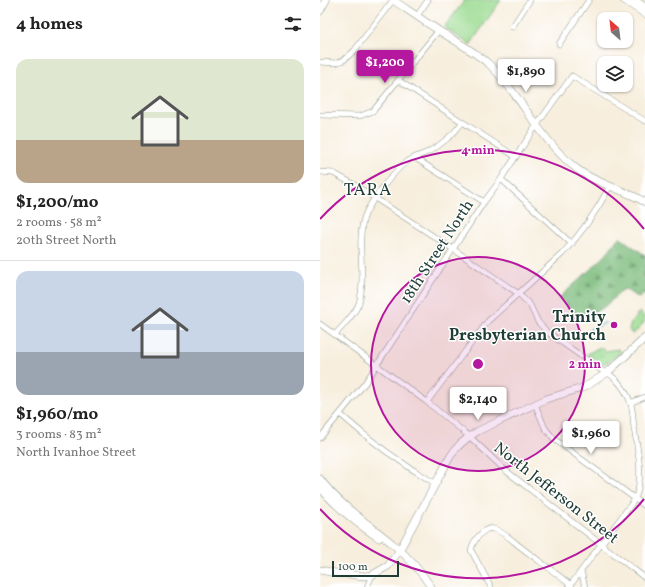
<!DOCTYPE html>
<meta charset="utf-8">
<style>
:root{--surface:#fff;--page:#f2f2f2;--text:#222;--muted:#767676;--line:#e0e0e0;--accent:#b5179e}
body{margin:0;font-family:Vollkorn,serif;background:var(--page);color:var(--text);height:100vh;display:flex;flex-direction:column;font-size:15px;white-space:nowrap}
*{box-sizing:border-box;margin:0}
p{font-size:13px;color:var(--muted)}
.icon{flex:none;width:22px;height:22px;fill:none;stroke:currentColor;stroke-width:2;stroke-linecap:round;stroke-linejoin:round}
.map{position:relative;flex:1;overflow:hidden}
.details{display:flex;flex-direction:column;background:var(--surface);width:320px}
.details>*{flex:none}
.needle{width:26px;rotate:332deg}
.controls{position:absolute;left:277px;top:12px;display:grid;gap:8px}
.controls a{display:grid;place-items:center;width:36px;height:36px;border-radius:8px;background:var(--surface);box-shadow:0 1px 3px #0004;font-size:20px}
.scale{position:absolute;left:12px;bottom:10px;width:67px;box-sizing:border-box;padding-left:4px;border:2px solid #1f3d34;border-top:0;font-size:11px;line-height:14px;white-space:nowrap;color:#1f3d34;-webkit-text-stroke:3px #fff;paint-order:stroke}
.price{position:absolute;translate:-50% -34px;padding:0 9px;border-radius:4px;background:#fff;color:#222;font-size:13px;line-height:26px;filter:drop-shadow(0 1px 2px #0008)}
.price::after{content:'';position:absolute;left:50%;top:24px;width:12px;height:9px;margin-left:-6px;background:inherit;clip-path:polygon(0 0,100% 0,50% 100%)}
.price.on{background:var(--accent);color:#fff}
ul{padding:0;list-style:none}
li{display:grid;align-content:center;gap:8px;height:212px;padding:0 16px}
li+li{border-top:1px solid var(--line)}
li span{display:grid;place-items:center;height:124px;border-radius:12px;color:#555}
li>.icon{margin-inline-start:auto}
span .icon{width:72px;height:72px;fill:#fffc;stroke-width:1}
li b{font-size:17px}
h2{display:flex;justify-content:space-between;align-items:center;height:48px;padding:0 16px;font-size:17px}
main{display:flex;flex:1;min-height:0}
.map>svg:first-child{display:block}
.grass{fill:url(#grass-tufts);stroke:#5d8c62}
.forest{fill:url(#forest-firs);stroke:#4e7c58}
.park{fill:#9bdb91;stroke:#5d8c62}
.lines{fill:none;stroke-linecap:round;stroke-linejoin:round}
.stream{stroke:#55acd2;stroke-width:1.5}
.street-casing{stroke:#8b9688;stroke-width:6}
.secondary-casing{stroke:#8b9688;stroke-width:8}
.street{stroke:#fff;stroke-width:5}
.secondary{stroke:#fff;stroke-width:7}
.ring{fill:none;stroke:#b5179e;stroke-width:2}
.poi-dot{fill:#b5179e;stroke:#fff;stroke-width:1.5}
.labels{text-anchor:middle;stroke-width:3;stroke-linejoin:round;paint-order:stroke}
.street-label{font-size:16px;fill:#1f3d34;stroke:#fff}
.poi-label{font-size:16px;font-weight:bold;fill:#1f3d34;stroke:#fff;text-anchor:end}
.neighbourhood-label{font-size:17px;letter-spacing:1px;fill:#1f3d34;stroke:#fff}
.centre{fill:#b5179e;stroke:#fff;stroke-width:2}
.ring-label{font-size:12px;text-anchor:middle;font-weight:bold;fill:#b5179e;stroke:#fff;stroke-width:3;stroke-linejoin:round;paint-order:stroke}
</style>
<main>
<section class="details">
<h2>4 homes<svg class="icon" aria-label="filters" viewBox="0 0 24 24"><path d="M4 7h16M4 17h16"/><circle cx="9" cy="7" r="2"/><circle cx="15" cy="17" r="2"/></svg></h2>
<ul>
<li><span style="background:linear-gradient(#dfe7d0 65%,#b9a48a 0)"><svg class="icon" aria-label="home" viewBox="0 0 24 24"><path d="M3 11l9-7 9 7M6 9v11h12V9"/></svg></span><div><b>$1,200/mo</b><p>2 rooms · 58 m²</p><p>20th Street North</p></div></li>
<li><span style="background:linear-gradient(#c9d6e8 65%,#9aa5b1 0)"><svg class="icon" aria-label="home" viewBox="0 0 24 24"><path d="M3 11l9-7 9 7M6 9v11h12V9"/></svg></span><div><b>$1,960/mo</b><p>3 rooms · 83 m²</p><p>North Ivanhoe Street</p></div></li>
</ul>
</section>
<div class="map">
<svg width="325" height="587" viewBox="0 0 325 587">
<defs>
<pattern id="grass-tufts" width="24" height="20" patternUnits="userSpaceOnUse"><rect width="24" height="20" fill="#9bdb91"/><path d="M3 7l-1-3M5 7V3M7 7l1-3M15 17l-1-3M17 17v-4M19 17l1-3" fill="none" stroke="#85bd7e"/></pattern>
<pattern id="forest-firs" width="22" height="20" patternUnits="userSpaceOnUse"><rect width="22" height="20" fill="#7cbb7b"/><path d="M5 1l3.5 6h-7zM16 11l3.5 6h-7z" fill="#659966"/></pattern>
</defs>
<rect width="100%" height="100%" fill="#fff"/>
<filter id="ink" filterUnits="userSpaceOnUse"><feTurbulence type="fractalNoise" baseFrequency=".025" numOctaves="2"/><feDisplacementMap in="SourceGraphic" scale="8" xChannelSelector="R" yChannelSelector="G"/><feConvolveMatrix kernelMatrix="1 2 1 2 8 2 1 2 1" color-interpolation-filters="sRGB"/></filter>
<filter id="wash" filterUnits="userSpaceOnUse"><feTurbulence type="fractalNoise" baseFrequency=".012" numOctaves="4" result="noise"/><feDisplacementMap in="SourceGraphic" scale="16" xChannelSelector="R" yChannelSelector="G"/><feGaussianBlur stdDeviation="0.9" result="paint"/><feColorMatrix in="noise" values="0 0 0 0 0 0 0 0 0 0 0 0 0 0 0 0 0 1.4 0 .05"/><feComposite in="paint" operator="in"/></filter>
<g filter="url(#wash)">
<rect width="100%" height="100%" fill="#f7eedd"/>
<!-- grass -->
<path class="grass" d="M278,348H283L285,351L298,349L301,352L291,360L283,364L267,354Z"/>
<!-- forest -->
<path class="forest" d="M299,237L325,255V275L323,277L325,279V293L319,298L304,289L284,307L260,319L239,298L284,257Z"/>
<!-- park -->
<path class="park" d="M145,0H181L150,45L124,27Z
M320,312L324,317L325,321L319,329L312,334L309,330L311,323L317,317L316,315Z"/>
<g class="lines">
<!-- stream -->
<path class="stream" d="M273,336L270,329L285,323"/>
</g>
</g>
<g filter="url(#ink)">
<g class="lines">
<defs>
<path id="street" d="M97,16L108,0
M192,27L210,0
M239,44L269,0
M0,62L16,63L24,60L34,51L73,0
M78,80L196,157
M0,115L40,116L53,111L119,30
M95,158L164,202
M0,172L13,173L35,185L133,249L199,294L210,305L218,322L227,332L281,370C295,375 306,389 311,404C313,412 313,420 314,428C318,452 324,477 315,499L249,587
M181,179L252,244
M0,324L107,402L149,436L185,470L325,578
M15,335C22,326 35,315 39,303C47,276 35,242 45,215C50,202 76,168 88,161C94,157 101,155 108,152C121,145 133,135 142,123
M107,402L168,321L242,254C261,234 277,211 290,186
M310,403L325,397
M215,404L225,428L234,439L325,506
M20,414C50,441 82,464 116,484
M0,438L45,383L164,202L181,179L216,126L252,76L325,121
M261,571L265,587
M47,587L52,575
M171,587L151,550C153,541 164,526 174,529C184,532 194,542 202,548C219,561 236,573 252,586"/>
<path id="secondary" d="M73,0C91,12 108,24 126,35C141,44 156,53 169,64C202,96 220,141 257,169C277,184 303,189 325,202
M304,0L325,14
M315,0L325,7
M0,11L6,0
M0,479C20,506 49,524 74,545C87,556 102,573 111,587
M0,488C17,507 37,524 59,538
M0,570L15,573L45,576L52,575L68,566L79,551L130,457C137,445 146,438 158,431L226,399L262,388L270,384L288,372L325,338"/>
</defs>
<!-- street casing -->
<use href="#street" class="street-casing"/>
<!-- secondary casing -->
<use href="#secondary" class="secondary-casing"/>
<!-- street -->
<use href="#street" class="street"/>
<!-- secondary -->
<use href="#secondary" class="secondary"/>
</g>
</g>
<!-- distance rings -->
<circle cx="158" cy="364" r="107" fill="#b5179e" fill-opacity=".12"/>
<g class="ring">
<circle cx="158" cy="364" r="107"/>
<path d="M324 499A214 214 0 0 1 0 509M0 219A214 214 0 0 1 324 229"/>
</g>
<!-- markers -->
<circle class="poi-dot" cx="294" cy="325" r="4"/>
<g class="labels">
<!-- street labels -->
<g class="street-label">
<text transform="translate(116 251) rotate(-57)" y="6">18th Street North</text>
<text transform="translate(237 492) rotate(38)" y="6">North Jefferson Street</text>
</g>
<!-- poi labels -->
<g class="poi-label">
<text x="286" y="322">Trinity<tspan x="286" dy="18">Presbyterian Church</tspan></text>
</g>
<!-- neighbourhood labels -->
<g class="neighbourhood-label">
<text x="48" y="195">TARA</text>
</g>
</g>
<circle cx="158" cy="364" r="6" class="centre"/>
<g class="ring-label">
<text x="158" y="154">4 min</text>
<text x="265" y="368">2 min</text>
</g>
</svg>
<div class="controls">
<a><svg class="needle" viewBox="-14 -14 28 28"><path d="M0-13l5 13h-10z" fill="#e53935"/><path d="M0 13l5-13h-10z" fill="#767676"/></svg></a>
<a><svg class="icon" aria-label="layers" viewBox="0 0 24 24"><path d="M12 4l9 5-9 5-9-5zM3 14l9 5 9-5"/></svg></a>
</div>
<div class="scale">100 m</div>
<b class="price on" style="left:65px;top:84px">$1,200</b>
<b class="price" style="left:206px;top:93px">$1,890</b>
<b class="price" style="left:158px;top:421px">$2,140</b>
<b class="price" style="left:271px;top:455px">$1,960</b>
</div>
</main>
